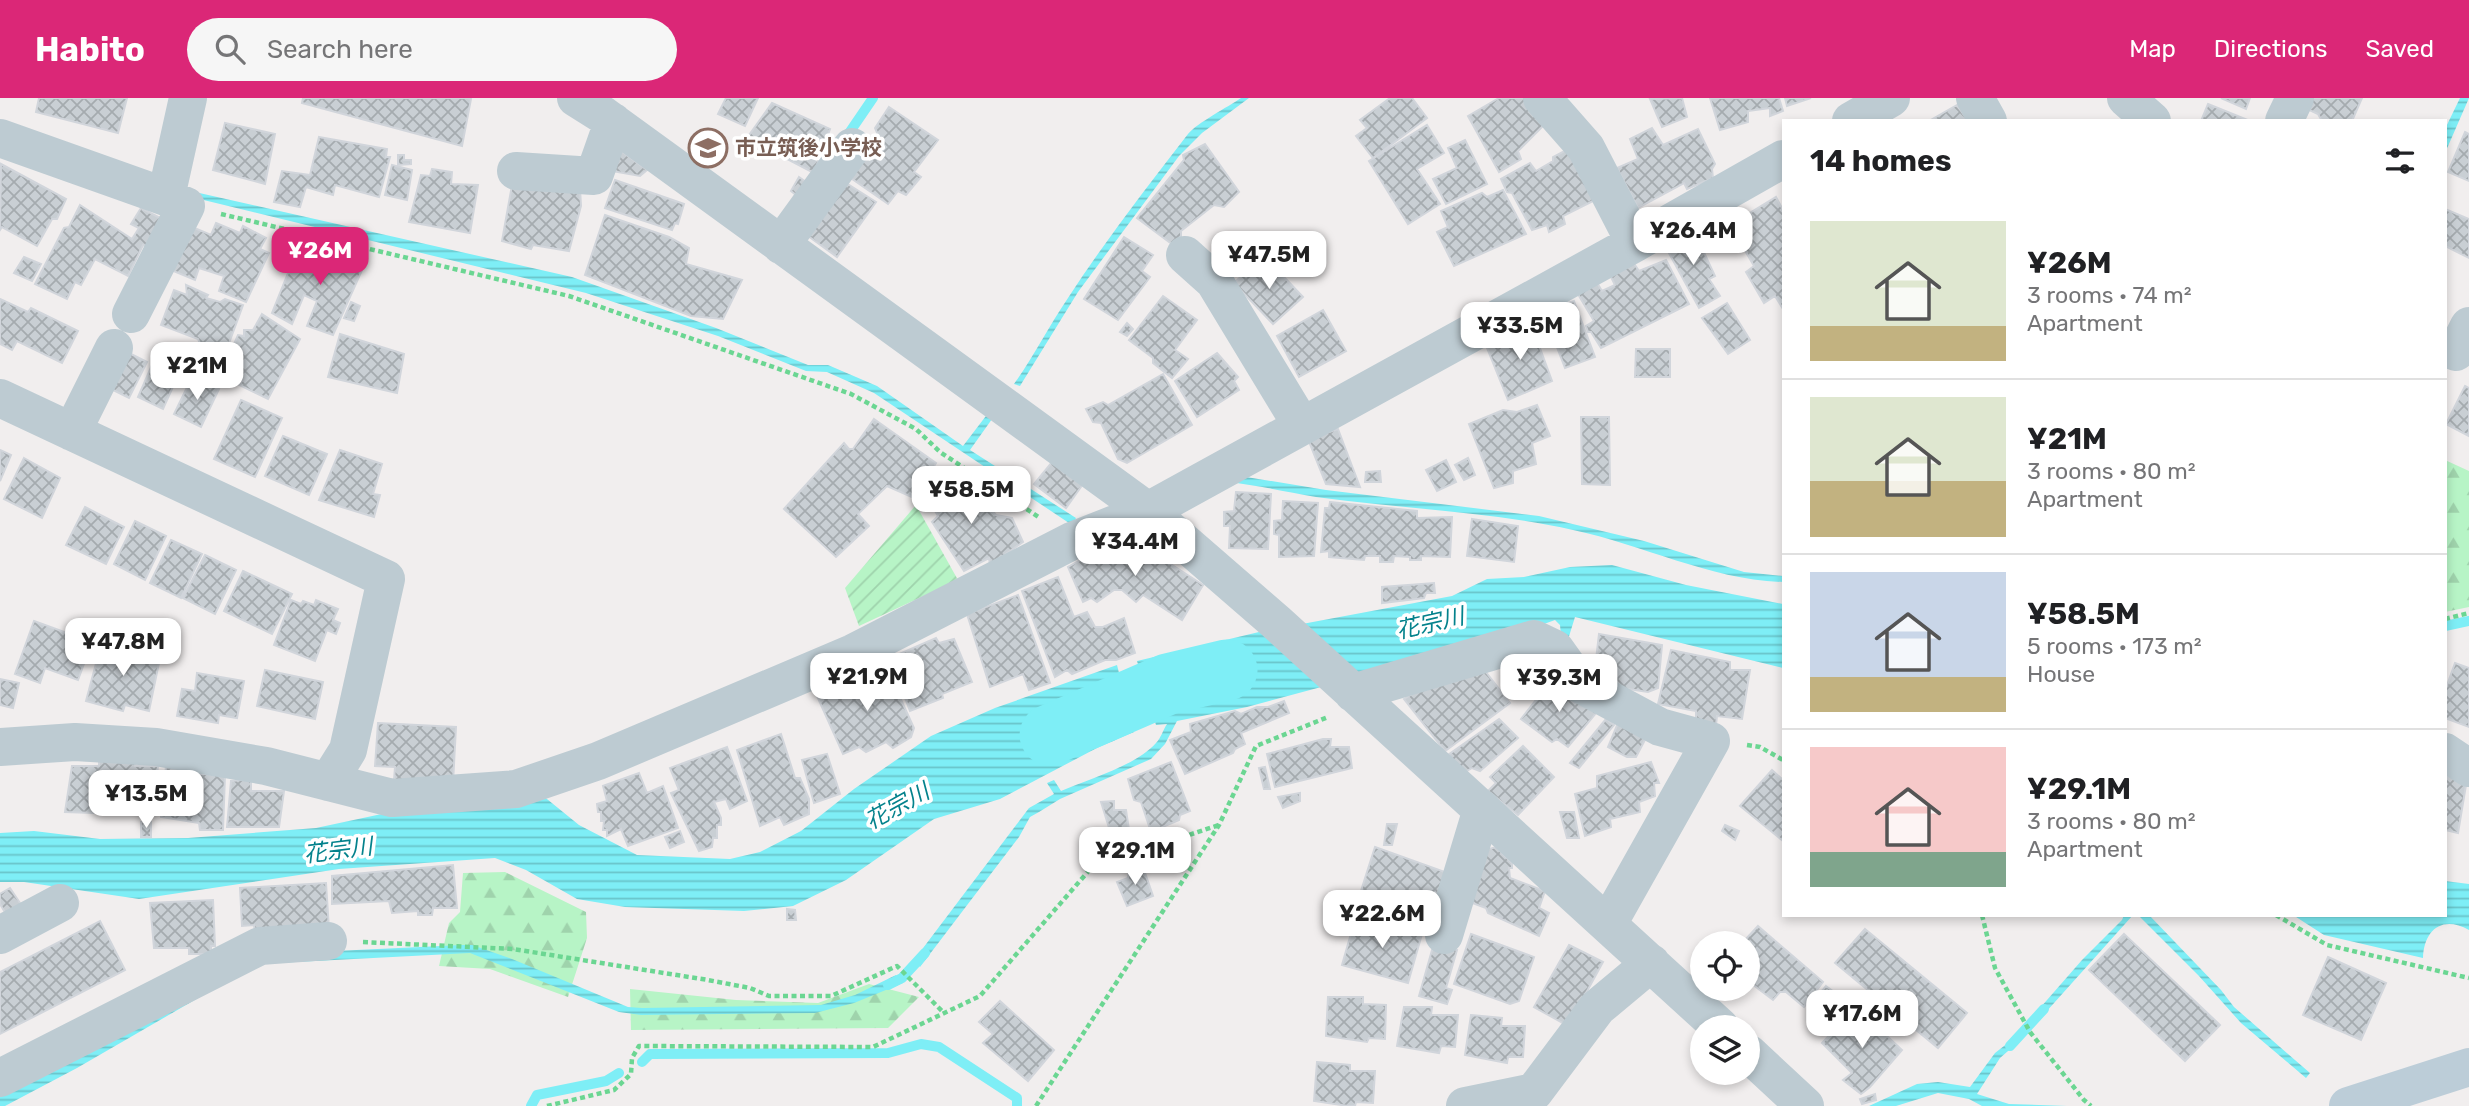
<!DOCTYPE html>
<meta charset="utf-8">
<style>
:root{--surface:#fff;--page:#f6f6f6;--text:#202124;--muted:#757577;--line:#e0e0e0;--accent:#db2777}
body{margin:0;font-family:Rubik,"Noto Sans JP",sans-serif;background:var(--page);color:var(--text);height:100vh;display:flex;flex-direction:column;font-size:26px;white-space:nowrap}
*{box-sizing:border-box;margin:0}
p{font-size:23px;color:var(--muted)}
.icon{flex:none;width:38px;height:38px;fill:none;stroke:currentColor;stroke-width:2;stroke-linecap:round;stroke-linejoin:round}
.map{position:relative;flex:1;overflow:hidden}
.sheet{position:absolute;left:1782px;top:21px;width:665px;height:798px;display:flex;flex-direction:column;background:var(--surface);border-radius:0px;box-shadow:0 4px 10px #0003}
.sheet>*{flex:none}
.buttons{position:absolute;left:1690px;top:833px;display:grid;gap:14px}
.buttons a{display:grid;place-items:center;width:70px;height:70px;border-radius:50%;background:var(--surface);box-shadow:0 4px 10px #0003;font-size:35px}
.price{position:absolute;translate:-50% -60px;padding:0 16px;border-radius:14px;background:#fff;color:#222;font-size:23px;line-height:46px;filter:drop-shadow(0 2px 4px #0008)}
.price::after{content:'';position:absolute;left:50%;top:42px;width:21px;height:16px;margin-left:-10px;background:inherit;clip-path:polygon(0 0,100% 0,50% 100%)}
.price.on{background:var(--accent);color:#fff}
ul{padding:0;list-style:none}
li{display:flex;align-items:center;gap:21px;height:175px;padding:0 28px}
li+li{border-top:2px solid var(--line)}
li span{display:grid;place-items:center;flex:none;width:196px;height:140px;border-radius:0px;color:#555}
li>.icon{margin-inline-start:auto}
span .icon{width:84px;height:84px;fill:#fffc;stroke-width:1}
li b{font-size:30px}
h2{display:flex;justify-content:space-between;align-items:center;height:84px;padding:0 28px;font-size:30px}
header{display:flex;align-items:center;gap:42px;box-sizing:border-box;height:98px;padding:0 35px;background:var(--accent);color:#fff}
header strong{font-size:33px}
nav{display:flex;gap:38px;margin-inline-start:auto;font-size:24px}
.search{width:490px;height:63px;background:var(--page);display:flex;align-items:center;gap:18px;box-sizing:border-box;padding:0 24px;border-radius:38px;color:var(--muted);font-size:26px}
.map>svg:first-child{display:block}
.forest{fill:url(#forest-firs)}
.garden{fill:url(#garden-furrows)}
.water{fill:url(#water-rules)}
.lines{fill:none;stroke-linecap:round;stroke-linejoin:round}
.stream{stroke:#7eeef6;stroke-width:10}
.river{stroke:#7eeef6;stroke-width:61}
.building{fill:url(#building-cross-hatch);stroke:#d1d5db;stroke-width:2}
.path{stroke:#6bd692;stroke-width:4.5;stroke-dasharray:5 3.5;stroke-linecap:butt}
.street{stroke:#bdcbd2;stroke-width:38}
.secondary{stroke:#bccdd8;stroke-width:38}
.labels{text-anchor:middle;stroke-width:7;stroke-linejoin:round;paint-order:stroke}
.education-label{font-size:21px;font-weight:bold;fill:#785e54;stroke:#fff;text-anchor:start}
.water-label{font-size:23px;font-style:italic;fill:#04828c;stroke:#fff}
</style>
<header>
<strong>Habito</strong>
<div class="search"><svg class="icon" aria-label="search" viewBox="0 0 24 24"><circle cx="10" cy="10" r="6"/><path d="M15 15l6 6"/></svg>Search here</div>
<nav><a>Map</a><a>Directions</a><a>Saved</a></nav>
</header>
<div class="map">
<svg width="2469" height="1008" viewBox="0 0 2469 1008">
<defs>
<pattern id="forest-firs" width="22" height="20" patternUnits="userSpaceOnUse" patternTransform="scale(1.75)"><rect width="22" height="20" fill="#b7f4c6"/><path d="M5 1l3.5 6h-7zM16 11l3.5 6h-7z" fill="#9fd3ac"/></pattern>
<pattern id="garden-furrows" width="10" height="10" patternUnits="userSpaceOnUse" patternTransform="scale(1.75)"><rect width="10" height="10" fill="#b7f4c6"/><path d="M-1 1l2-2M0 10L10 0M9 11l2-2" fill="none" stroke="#9fd3ac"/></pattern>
<pattern id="water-rules" width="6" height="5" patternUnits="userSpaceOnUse" patternTransform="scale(1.75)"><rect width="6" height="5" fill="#7eeef6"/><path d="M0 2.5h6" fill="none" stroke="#69c4ca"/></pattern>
<pattern id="building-cross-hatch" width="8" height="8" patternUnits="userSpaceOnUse" patternTransform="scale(1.75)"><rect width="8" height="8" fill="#c9cfd4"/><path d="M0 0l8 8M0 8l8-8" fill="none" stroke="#a5abaf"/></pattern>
</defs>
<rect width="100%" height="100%" fill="#f1eeee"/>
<!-- forest -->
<path class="forest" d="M2445,362L2469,373V509L2445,514Z
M505,774L586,814L587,840L568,899L490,871L439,868L449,825L460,814L463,775Z
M869,886L919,899L888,930L631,932L630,891L736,902L818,905Z"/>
<!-- garden -->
<path class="garden" d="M916,407L958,482L859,528L845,490Z"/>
<!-- water -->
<path class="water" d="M1241,0H1249L1202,35L1179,58L1078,194L1020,288L1014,286C1034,258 1049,228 1068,200C1105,143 1147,89 1188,36C1197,25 1228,9 1241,0Z
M2460,0H2469L2445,55V31Z
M186,92L572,179L716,230L808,267H828L877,288L963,348L992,310L997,314L970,352L1076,420L1072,427L874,295L827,274L806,273L718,238L586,195L183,97Z
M1228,376L1326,392L1539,418L1644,443L1744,474L1783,478V484C1711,482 1644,447 1573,432C1488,413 1401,411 1316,399C1286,394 1257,387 1227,384Z
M1612,467L1686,487L1783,506V570L1575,519L1566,548H1562L1560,527L1555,522L1511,538L1247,609L1177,623L1165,646L1151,661L1060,701L1039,714L1030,719L1019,739L920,869L914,862L1029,710L1054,696L1047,685L1054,682L1061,693C1088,681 1136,668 1156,645C1161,640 1163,632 1167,626L1156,627L1137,563L1259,534L1452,498L1487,481L1524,479L1570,469Z
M1117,567L1134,634L1095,651L1000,701L934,721L846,782L793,808L744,813L625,809L577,801L526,772L495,760L339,771L139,801L24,784H0V735L34,733L100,741L188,740L316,730L391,714L542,697L579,727L637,757L730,761L760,754L801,733L854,691L931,638L995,610Z
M2445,783L2469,786V832C2442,817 2424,832 2423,860L2324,837L2293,817H2445Z
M2124,817H2133L2037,924L2033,918L2082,862L2122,822Z
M2138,817H2149L2221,892L2234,909L2310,975L2306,980L2241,925L2199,878Z
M462,847H472L512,861L628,909L642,910L821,907L855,897L896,877L903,885L854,905L815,915L641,917L619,914L470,855L257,866L77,970L5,1008H0V998L84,955L233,871L258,859L293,855Z
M2018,937L2023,940L2000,960L1977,996L2009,1006L2067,1008H1982L1969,1001L1938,995L1896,1008H1869L1917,986L1938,984L1970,989L1995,955Z"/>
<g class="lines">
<!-- stream -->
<path class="stream" d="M845,41L873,0
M2445,528L2469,523
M888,887L902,880L925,855
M2010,948L2044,911
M642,964L650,956L888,955L921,946L939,949L1017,1000V1008
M531,1008L537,997L606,983L619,975"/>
<!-- river -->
<path class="river" d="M1050,637L1168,586L1227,572"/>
</g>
<!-- building -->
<path class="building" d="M39,0H127L118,35L36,14Z
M303,0H468L471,1L462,48L302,5Z
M726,0H758L745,28L718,16Z
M1390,0H1412L1427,20L1373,60L1356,38L1367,30L1360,22Z
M1499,0H1530L1549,22L1518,53L1521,61L1499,74L1468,18Z
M1682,0L1687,19L1662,29L1650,1Z
M1710,0H1779L1783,13L1770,18V10L1748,13V24L1720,32Z
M1785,0H1811L1787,8Z
M2221,0H2250L2246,11Z
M2312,0H2362L2352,23H2322L2318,16L2307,11Z
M772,5L830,31L814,75L747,40Z
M2208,6L2250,23H2201Z
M1957,7L1968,23H1929Z
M889,9L938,42L914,74L921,79L906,97L898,93L888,106L848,78L845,70L870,39H879L875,30Z
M225,25L275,36L265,86L213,72Z
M1427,27L1444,55L1417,71L1440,106L1408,126L1369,63Z
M1652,30L1663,47L1698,31L1715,66L1712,71L1713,80L1687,91L1684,85L1638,110L1617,70L1638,61L1630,41Z
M2465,34L2469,36V83L2448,74Z
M319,39L387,51L386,59H390L379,99L335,87L333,97L306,89L300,109L274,104L282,73L310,77Z
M1465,42L1487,86L1446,106L1433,81L1457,70L1448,50Z
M1205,46L1239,94L1224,109L1214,107L1181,133V139L1173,147L1137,120L1184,62L1183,57Z
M1570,50L1595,102L1563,118L1565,126L1549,134L1547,127L1532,132L1512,95L1507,94L1501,81L1530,65L1536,73L1553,63V59Z
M621,53L647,72L640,78L612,73Z
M398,57H404V62H411V66L398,67Z
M1,66L66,101L57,121H52L37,148L2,129L0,132Z
M392,67L412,72L407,102L385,97Z
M432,71L452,74L451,86L478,87L470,135L409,124L421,77L430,78Z
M799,79L806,84L796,97L791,93Z
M615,82L684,106L678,126L675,125L672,132L605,110Z
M843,83L876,104L837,159L804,135Z
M512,87L580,90L581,108L569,153L533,147L531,151L502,143Z
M1503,92L1526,136L1454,168L1437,134L1448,129L1441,113L1482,95L1487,99Z
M1776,99L1783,112V211L1775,198L1764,205L1746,174L1754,168L1730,127Z
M80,107L132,141L139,130L131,126L141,110L168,124L155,151L143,147L128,178L95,161L81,187L75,184L67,201L35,186L64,130L69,129Z
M2445,111L2469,121V160L2445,148Z
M605,117L669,139L689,150L686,166L742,182L723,221L691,218L585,177Z
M216,125L240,135L243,128L266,140L260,151L269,155L246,204L219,193L224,178L199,170L195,182L171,172L190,128L211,137Z
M1693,131L1715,178L1709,181L1720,198L1699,210L1664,146Z
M1124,139L1153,157L1142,173L1150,179L1118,222L1084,201Z
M307,146L367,161L333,237L307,228L317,203L304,197L292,226L272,215L290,170L298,171Z
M24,159L41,166L32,183L14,175Z
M1267,161L1303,199L1273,226L1234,185L1250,170H1257Z
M1666,162L1689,206L1601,250L1591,234H1588L1586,228L1594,223L1576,193L1596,183L1602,193L1615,187L1609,175L1633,164L1639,173Z
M186,187L208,197L206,200L220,204L225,201L243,207L225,256L200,246L198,241L161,227L174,192L187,197Z
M1163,198L1197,222L1175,252L1188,261L1172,280L1153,265V260L1129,242Z
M0,201L28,214L31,210L78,233L62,265L17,243L12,252L0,246Z
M1574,203L1595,259L1565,270L1543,213Z
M351,204L360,208L354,223L344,220Z
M1727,205L1750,242L1728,256L1702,220Z
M1323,212L1346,253L1299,279L1277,238Z
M262,216L300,241L268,301L239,287L242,283L231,277L227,284L219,279L238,237L244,238V232H253Z
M1530,223L1552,283L1508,302L1487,250L1511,235L1510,232Z
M1127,225L1133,231L1127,238L1120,234Z
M340,236L404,256L397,295L328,279Z
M1636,251H1670V279H1635Z
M125,253L147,264L129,300L107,289Z
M1217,255L1238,279L1234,283L1239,292L1197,319L1175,283Z
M155,260L181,271L163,311L138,299Z
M1163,276L1192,327L1127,365L1118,361L1101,325L1093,324L1086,311L1103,304L1108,307Z
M192,279L219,291L201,329L174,316Z
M2465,288L2469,290V338L2446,326Z
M241,302L282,320L255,379L214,361Z
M1537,307L1550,338L1532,345L1536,366L1513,373V385L1494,390L1469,326L1503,312L1517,314Z
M1581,319H1609L1610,387L1582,386Z
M874,321L936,365L914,400L887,388L858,416L869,428L836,459L784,411L844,345L849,351H853Z
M1338,331L1360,389L1326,386L1308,341Z
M283,338L327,356L309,397L265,378Z
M0,352L11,357L0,383Z
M340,352L382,366L373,396L380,397L374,419L319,402Z
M24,360L60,380L42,420L4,401Z
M1468,360L1475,377L1464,382L1455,367Z
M1446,362L1456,384L1437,393L1426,372Z
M1052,364L1083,386L1066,410L1034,386Z
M950,370L963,397H971L980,409H989L996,417L1012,420L1023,444L990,467L989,460L964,473L932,424L938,418L927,399Z
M1380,373L1381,384H1365L1366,374Z
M1236,394L1271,396L1268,451L1229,450L1230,428H1224V414L1234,413Z
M1283,403L1318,405L1314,458L1279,459V437L1274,436V423L1282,422Z
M1330,404L1417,413V420L1452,419L1450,459L1421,458V462H1410V459L1394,458L1393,464H1380V458H1365L1364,462L1329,459V453L1321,454L1325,410H1329Z
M85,409L124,429L106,466L66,447Z
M1472,421L1518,428L1514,464L1467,458Z
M135,423L166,438L145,482L114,466Z
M1120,440L1134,459L1143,448L1203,487L1182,522L1143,497L1136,504L1122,492H1114L1097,504L1091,500L1083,504L1068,469Z
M171,442L202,456L181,500L150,485Z
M205,457L236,472L215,516L183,500Z
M243,473L292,496L272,536L224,513Z
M1058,479L1074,519L1087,514L1095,529H1103L1124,520L1135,555L1116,562H1105L1072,576L1067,572L1055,579L1022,493Z
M1434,485L1435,495H1426L1424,500L1382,505V489Z
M1018,497L1050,585L1029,592L1023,576L990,589L967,516Z
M291,502L301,506L303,503L314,507L316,502L338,511L333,522L340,525L336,536L327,532L315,563L274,547Z
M34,523L92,544L78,582L45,570L40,585L15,576Z
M1599,536L1662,547L1658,590L1648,594L1602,587L1594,579Z
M936,540L939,545L954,541L972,584L942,596L943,600L910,613L890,560Z
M102,543L160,560L149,613L125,607L123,613L86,603Z
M1671,552L1730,564V572H1750L1742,621L1717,618L1716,627L1696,623V613L1658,606Z
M2455,565L2469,570V629L2445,620V593Z
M1482,569L1510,605L1445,653L1404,601L1429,586Z
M887,571L914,630L911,639L893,650L886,644L866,654L859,649L843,656L817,598L844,586L843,580L859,573L865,581Z
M265,572L323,584L315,621L257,608Z
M197,575L244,583L237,620L219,617L218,625L177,618L182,591L195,593Z
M1554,579L1597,614L1568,649L1557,641L1552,644L1521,621Z
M0,581L19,585L13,610L0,607Z
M1284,603L1289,615L1241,635L1245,646L1235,651L1233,655L1185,676L1170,642L1191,634L1190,626L1235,613L1241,616L1257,609H1268Z
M1499,621L1518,640L1480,673L1472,670L1465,674L1448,657Z
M1606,621L1614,627L1579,670L1570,665Z
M378,625L456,629L453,685L394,682L395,669L375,668Z
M1618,625L1646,640L1636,659H1627L1608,649Z
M781,636L795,680H800L809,701V716L784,727L780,719L760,728L737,652Z
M1323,641H1331L1330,649H1349L1352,670L1275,689L1267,656Z
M1523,648L1554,679L1518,717L1488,693L1496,685L1490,679Z
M727,649L747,703L730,711L726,701L714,704L721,720V727H717V740H713L712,749L699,753L671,695L679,692L670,670Z
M827,656L840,696L814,705L802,662Z
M99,659L136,662L135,668H158L153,717L65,714L72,668H99Z
M1171,664L1190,713L1180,717L1179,722L1151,734L1141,704L1134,702L1128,681Z
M1651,664L1659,685H1654L1655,698L1639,704L1640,714L1610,721L1611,729L1585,738L1575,696L1597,690V678Z
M166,668H185V675L225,677L223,732H200L199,725L161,719Z
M1265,669L1270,691H1264L1259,670Z
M1772,672L1783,682V743L1740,708Z
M639,675L647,695L663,688L678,730L628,748L621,731L607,738V732H603L604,723H601V714H598L597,706L607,703L603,688Z
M2445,677L2467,681L2458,735L2445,732Z
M251,681V693H284L279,729H227L231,683Z
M1300,695V703L1283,710L1278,699Z
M1114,703V712H1126L1131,745L1115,749L1101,704Z
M1560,714H1574L1579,740H1567Z
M141,724H151V739H141Z
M1387,726H1397L1392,747H1384Z
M1725,727L1739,733L1735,742L1722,733Z
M680,733L684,744L670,750L665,739Z
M1375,749L1445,774L1431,815L1421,811L1415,820L1366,804L1367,797L1360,796Z
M1496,749L1512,765V770H1509L1510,780L1545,793L1539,810L1549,815L1539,838L1488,815L1486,810L1470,804L1482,753Z
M453,767L457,810H433L432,817H418V813L392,815L389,803L332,806V778Z
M1143,769L1153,798L1127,808L1117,784L1128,780L1129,773Z
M326,785L329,831L255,835L254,827L242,828L240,790Z
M10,790L22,808L6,816L0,806V796Z
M213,802L215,848H211V856H189V850H154L150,805Z
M787,811L795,812L796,822H787Z
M1356,818L1422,836L1408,885L1342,867Z
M100,823L125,872L0,936V874Z
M1758,828L1823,884L1804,909L1786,894H1780L1773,902L1748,883V854L1751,852L1748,845L1743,844Z
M1865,831L1967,915L1938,950L1835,865Z
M1471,836L1534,859L1519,903L1510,906L1454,886Z
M2124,836L2220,927L2185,963L2089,872Z
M1434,845L1457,852L1446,890L1452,892L1447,906L1419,898Z
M1569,847L1603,864L1568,928L1534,909Z
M2328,859L2386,885L2361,942L2303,917Z
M1826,888L1846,903L1829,926L1809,909Z
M1328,899H1363V906L1386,907L1385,941L1369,940L1367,944L1326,938Z
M1000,903L1054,952L1028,983L983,945L993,936L979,924Z
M1404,909H1432L1431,917H1458L1455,949L1441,948L1439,955L1397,948Z
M1856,909L1902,952L1870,989L1861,996L1843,982L1852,975L1822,945Z
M1471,917L1502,920L1501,928H1525L1523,959H1508L1507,965L1465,957Z
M1317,964L1350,967V973H1375L1373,1005L1356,1004L1355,1008H1348L1314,1003Z
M1875,996L1876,1002L1862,1006L1860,1001Z"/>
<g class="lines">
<!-- path -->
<path class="path" d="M221,116L569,198L851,296L916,331L940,354L1040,420
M2445,521L2469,515
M1747,647L1760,649L1783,662
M1982,817L1995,870L2030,934L2084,1002L2091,1008
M2276,817L2327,847L2469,880
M363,844L513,851L708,882L750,890L769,898H831L897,868L944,915
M547,1008L614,992L631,976L632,960L639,948L873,949L980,898L1092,769L1219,727
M1036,1008L1219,727L1256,648L1328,619"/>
<!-- street -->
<path class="street" d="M576,0L603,17L1148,413L1276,524L1720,929
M1542,0L1586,50L1635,145
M1975,0L1988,23
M2126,0L2152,23
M1851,23L1891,0
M2284,23L2295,0
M0,40L166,99L188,0
M516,73L594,78L613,24
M781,147L852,49
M1185,157L1214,183L1302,328
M131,216L186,108L166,99
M2456,254L2469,228
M0,300L386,481L348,652L328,684
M72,334L114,250
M1353,595L1534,541L1555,551L1580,586L1660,629L1711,643L1608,826
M0,649L75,644L156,649L266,668L392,700L516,691L598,663L853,555L1072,443L1148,413L1635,145L1783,61
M2445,654L2469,670
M0,837L60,805
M1444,837L1482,711
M1748,955L1805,1008
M0,980L260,848L328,843
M1465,1008L1534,994L1597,910L1651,865"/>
<!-- secondary -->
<path class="secondary" d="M2348,1008L2469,969"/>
</g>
<!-- icons -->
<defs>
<symbol id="school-ring" viewBox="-11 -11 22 22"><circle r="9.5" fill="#fff" stroke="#8d6e63" stroke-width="1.5"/><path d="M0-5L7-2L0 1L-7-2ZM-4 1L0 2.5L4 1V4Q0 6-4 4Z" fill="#8d6e63"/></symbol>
</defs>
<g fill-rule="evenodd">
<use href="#school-ring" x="686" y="28" width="44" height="44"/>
</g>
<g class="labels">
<!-- education labels -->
<g class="education-label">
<text x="735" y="57">市立筑後小学校</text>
</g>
<!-- water labels -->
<g class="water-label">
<text transform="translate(1430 525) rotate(-13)" y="8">花宗川</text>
<text transform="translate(897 708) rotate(-29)" y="8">花宗川</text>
<text transform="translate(338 752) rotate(-7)" y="8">花宗川</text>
</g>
</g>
</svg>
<div class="buttons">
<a><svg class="icon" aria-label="locate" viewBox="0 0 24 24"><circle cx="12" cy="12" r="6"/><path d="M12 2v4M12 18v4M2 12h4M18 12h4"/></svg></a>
<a><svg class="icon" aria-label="layers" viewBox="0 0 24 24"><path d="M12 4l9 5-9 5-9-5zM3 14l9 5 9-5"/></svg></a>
</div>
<b class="price" style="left:1693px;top:169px">¥26.4M</b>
<b class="price on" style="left:320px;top:189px">¥26M</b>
<b class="price" style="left:1269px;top:193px">¥47.5M</b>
<b class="price" style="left:1520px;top:264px">¥33.5M</b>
<b class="price" style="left:197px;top:304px">¥21M</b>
<b class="price" style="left:971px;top:428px">¥58.5M</b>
<b class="price" style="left:1135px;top:480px">¥34.4M</b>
<b class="price" style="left:123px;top:580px">¥47.8M</b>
<b class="price" style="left:867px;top:615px">¥21.9M</b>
<b class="price" style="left:1559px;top:616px">¥39.3M</b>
<b class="price" style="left:146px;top:732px">¥13.5M</b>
<b class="price" style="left:1135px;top:789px">¥29.1M</b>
<b class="price" style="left:1382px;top:852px">¥22.6M</b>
<b class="price" style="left:1862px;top:952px">¥17.6M</b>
<section class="sheet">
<h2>14 homes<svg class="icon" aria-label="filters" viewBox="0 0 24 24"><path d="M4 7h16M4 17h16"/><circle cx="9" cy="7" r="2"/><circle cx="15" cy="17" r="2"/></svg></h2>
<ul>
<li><span style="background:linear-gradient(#dfe7d0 75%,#c2b280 0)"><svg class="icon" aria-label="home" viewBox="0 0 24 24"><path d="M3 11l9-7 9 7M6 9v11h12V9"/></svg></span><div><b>¥26M</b><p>3 rooms · 74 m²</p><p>Apartment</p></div></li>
<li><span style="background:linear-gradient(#dfe7d0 60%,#c2b280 0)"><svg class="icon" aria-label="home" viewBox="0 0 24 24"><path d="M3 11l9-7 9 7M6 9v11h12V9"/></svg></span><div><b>¥21M</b><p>3 rooms · 80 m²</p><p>Apartment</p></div></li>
<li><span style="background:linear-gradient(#c9d6e8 75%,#c2b280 0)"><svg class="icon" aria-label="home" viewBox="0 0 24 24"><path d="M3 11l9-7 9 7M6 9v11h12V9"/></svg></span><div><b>¥58.5M</b><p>5 rooms · 173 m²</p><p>House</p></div></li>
<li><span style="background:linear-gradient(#f6c9c9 75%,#7fa58c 0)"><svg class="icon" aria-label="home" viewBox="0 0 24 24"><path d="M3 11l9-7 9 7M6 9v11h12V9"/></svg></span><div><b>¥29.1M</b><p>3 rooms · 80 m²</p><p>Apartment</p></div></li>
</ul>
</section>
</div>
